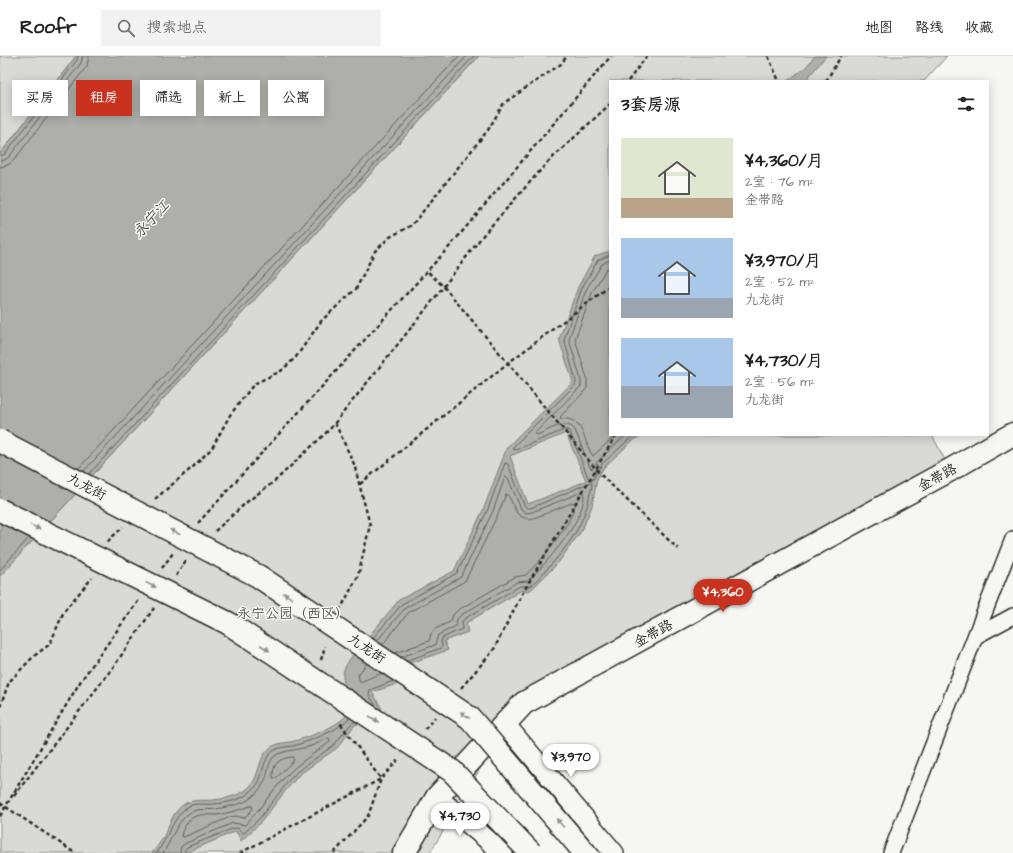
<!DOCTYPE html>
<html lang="zh">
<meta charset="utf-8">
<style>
:root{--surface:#fff;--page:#f2f2f2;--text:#202124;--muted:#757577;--line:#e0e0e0;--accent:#c8321e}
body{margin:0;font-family:"Architects Daughter","LXGW WenKai TC",sans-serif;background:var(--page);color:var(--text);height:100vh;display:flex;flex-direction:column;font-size:15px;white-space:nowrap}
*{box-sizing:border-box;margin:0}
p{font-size:13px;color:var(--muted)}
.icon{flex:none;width:22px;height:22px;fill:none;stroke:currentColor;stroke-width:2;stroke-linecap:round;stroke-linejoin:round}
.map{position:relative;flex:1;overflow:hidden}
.details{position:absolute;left:609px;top:24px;width:380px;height:356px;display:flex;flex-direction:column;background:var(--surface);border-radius:0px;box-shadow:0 2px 10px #0003}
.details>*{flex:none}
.banner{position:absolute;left:12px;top:24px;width:380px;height:36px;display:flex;gap:8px}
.price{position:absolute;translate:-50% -34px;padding:0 9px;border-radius:14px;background:#fff;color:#222;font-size:13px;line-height:26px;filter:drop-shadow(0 1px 2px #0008)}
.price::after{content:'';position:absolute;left:50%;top:24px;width:12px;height:9px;margin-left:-6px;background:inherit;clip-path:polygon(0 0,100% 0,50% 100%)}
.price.active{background:var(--accent);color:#fff}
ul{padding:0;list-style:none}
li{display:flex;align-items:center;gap:12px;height:100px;padding:0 12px}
li span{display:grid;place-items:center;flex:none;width:112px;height:80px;border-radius:0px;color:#555}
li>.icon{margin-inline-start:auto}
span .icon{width:48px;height:48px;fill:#fffc;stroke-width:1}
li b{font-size:17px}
h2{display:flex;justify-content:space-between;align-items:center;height:48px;padding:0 12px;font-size:17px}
.pill{padding:0 14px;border-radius:0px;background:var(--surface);box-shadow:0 2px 10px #0003;font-size:14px;line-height:36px}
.pill.active{background:var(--accent);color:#fff}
header{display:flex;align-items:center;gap:24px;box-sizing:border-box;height:56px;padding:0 20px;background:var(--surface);border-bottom:1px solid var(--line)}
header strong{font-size:19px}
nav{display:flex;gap:22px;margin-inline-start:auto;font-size:14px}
.search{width:280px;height:36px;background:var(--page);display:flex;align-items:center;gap:10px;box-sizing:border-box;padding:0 14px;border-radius:0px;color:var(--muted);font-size:15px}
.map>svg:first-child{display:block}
.green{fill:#d9d9d5;stroke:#828280}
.water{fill:#aeaeab;stroke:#7a7a78;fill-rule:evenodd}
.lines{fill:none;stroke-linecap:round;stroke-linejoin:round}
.shore{stroke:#5f5f5e;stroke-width:1}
.minor-casing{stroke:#2b2b2b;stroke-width:18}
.tertiary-casing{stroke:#2b2b2b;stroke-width:22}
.secondary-casing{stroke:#2b2b2b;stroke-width:25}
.path{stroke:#2b2b2b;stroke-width:2.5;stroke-dasharray:4 3;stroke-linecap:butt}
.minor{stroke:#f6f6f2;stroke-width:15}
.tertiary{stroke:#f6f6f2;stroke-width:19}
.secondary{stroke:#f6f6f2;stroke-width:22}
.primary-bridge-casing{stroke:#2b2b2b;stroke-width:25;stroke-linecap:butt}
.primary-bridge{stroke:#f6f6f2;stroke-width:22}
.oneway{fill:#90908e}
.labels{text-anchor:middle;stroke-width:3;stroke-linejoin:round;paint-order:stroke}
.street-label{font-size:14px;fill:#2b2b2b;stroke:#f6f6f2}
.park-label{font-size:14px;fill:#565656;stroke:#f6f6f2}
.water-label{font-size:15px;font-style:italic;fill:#525251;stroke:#f6f6f2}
</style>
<header>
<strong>Roofr</strong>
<div class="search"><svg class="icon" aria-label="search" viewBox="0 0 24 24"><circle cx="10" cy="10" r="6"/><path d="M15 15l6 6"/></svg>搜索地点</div>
<nav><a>地图</a><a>路线</a><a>收藏</a></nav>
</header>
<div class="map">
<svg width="1013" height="797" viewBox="0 0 1013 797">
<rect width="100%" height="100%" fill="#f6f6f2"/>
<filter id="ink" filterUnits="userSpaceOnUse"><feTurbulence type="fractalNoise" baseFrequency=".025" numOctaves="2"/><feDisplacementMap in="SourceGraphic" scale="8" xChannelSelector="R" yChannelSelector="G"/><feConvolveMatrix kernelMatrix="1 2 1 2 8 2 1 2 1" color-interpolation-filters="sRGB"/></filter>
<g filter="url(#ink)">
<!-- green -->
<path class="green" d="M0,0H76L0,98Z
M479,0H947L924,25H610V379H932L950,414L512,659L430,797H0V520Z"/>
<!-- water -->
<path class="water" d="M76,0H479L0,520V98Z
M815,0H826L805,25H787L806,11Z
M610,195V379H641L629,388L604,411L597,423L592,450L582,474L558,507L532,533L528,535L522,534L466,567L468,576L444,585L448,594L399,611L404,626L372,636L382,653L354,670L337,692L300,718L286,734L262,765L241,785L236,775L188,796V797H152C156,792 160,787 163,782C169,770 173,754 186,747C195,743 204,745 213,744C223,743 239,740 247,733C262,721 256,699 273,690C279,687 284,687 290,686C305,683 334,672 345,661C358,648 342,633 343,618C343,613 347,609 349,604L399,544L454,515L484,452L507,391L573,326L559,283L578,231L595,200ZM566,377L586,425L528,448L510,400Z"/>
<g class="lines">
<!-- shore -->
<path class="shore" d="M0,100L5,98L77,4L78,0
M0,105L5,104L9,101L81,7L83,0
M0,111L8,109L14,104L87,10L89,0
M610,199L598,204L582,232L564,283L576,325V328L512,392L515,394L564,374H568L570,376L589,424L592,425L602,408L634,379
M610,204L602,208L586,234L569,283L581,324V330L534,378L537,379C547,375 567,362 575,374L590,411L592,413L598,405L626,379
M610,211L606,213L592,237L575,283L587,322V332L583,337L560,361L561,363C584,360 583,386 593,400L616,379
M78,413L459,0
M84,415L467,0
M89,418L474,0
M0,514L29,482
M373,582L402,548L457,517L488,453L505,407L508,408L524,449L527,452H531L589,427H592C592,432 590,437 589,442C582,478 555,505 531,530H520L464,563L462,566V573L442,582L441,586L442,590L441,592L406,605
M377,585L405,552L461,521L493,455L505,421L508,422L521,453L526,457L532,456L582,436H584C587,463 546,507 528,525L517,526L461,559L457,563L456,570L438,579L435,589L401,601
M382,589L409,556L465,525L498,458L506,438L508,439L517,457L522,461L528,463L534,462L574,446L576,447L568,467L546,498L526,519L515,521L458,554L453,559L450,566L435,573L431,578L429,585L395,597
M367,607L358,619L360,626L382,617
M376,650L369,639L370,634L393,625
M292,701L294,703L293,705L276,722H273C272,708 279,702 292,701Z
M250,750H252L253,753L244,762L236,760L230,761L184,781L181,780C183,771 190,759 201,759C206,758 211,759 217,759C228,757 240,754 250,750Z
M157,797C166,784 175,759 187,751C196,746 205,749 214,748C226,747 243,744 251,735C255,732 259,727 260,723C264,713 264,700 275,694C281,691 286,691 293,690C308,686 340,674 349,662
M163,797C170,787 175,771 183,763C194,750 202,755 216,753C226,751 239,749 248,744C254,740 261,733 264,726C269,718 267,705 276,699C282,695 303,693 311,690C317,688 322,685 328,682L330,683V686C315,697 298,707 285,721C271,736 260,754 245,769L233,767L186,787L181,791L180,797
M185,797V794L187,791L234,772H238L242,777H244L259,763L290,723L298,715L334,689L351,668L355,665"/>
<defs>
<path id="minor" d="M976,580L1013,560
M891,797L1013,483"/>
<path id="tertiary" d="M505,668L614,797
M437,741L503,797"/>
<path id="secondary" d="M404,797L437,741L524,647L950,414L1013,378"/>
</defs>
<!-- minor casing -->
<use href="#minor" class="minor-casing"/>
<!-- tertiary casing -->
<use href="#tertiary" class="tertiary-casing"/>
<!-- secondary casing -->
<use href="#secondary" class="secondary-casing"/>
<!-- path -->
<path class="path" d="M768,0L779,25
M628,25L647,0
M826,25L841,0
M610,230L508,307L601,419L678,493
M335,367L354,408L370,469L358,520L341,552
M360,428L508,307L444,231L427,215
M155,443L194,410L212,392L230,359L254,328L281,315L296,301L322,264L356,233L375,195L390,181L412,169L488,74L504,47L561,8L567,0
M198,467L450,190L611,0
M215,475L248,445L275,425L330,373L434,243L484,178L547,107L610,48
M108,486L110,483L123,471
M162,512L173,497
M176,520L186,504
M321,604L325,590
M461,632L493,595L522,538L616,379
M0,651L9,626L34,600L50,588L64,555L92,522
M425,673L435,661
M14,740L114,610L154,552
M0,747L75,797
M0,760L80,626L139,544
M240,797L381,723L340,667
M334,797L368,760L381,723L398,704"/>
<!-- minor -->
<use href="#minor" class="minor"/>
<!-- tertiary -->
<use href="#tertiary" class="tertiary"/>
<!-- secondary -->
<use href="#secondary" class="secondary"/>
<defs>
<path id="primary-bridge" d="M0,385L258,520L470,662L585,797
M0,454L228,567L452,715L531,797"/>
</defs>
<!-- primary-bridge casing -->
<use href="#primary-bridge" class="primary-bridge-casing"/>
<!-- primary-bridge -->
<use href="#primary-bridge" class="primary-bridge"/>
</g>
<!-- one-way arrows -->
<defs><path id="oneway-solid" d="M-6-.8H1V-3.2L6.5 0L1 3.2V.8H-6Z"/></defs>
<g class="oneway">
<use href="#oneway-solid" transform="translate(35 471) rotate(26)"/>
<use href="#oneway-solid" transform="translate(175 476) rotate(-152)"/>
<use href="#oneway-solid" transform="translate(151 529) rotate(26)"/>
<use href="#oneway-solid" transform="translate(288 540) rotate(-146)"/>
<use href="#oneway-solid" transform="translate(265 592) rotate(33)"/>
<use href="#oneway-solid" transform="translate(465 659) rotate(-145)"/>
<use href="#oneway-solid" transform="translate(374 663) rotate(33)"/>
<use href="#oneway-solid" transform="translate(560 767) rotate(-130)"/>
</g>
</g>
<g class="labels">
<!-- street labels -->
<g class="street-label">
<text transform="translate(937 421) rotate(-29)" y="5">金带路</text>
<text transform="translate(87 430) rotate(28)" y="5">九龙街</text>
<text transform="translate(653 577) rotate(-29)" y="5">金带路</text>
<text transform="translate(367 592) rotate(34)" y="5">九龙街</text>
</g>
<!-- park labels -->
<g class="park-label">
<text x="293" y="562">永宁公园（西区）</text>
</g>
<!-- water labels -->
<g class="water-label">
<text transform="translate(151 163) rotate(-47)" y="5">永宁江</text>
</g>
</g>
</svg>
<b class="price active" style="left:723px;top:557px">¥4,360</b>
<b class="price" style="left:571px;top:722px">¥3,970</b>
<b class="price" style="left:460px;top:781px">¥4,730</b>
<div class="banner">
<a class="pill">买房</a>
<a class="pill active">租房</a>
<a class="pill">筛选</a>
<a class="pill">新上</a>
<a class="pill">公寓</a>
</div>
<section class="details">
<h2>3套房源<svg class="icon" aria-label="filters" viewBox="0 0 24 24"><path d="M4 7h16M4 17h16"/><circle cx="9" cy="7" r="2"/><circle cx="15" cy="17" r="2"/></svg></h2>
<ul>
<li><span style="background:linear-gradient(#dfe7d0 75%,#b9a48a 0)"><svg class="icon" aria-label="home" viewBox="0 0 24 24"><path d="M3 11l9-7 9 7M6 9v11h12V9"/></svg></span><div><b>¥4,360/月</b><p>2室 · 76 m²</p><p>金带路</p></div></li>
<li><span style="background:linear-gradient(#a9c7e8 75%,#9aa5b1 0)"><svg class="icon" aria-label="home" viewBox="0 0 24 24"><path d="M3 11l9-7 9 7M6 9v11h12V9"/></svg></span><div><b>¥3,970/月</b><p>2室 · 52 m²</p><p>九龙街</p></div></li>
<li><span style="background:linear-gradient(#a9c7e8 60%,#9aa5b1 0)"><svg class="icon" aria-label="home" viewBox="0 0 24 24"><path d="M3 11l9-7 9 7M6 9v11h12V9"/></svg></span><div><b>¥4,730/月</b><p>2室 · 56 m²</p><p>九龙街</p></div></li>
</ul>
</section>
</div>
